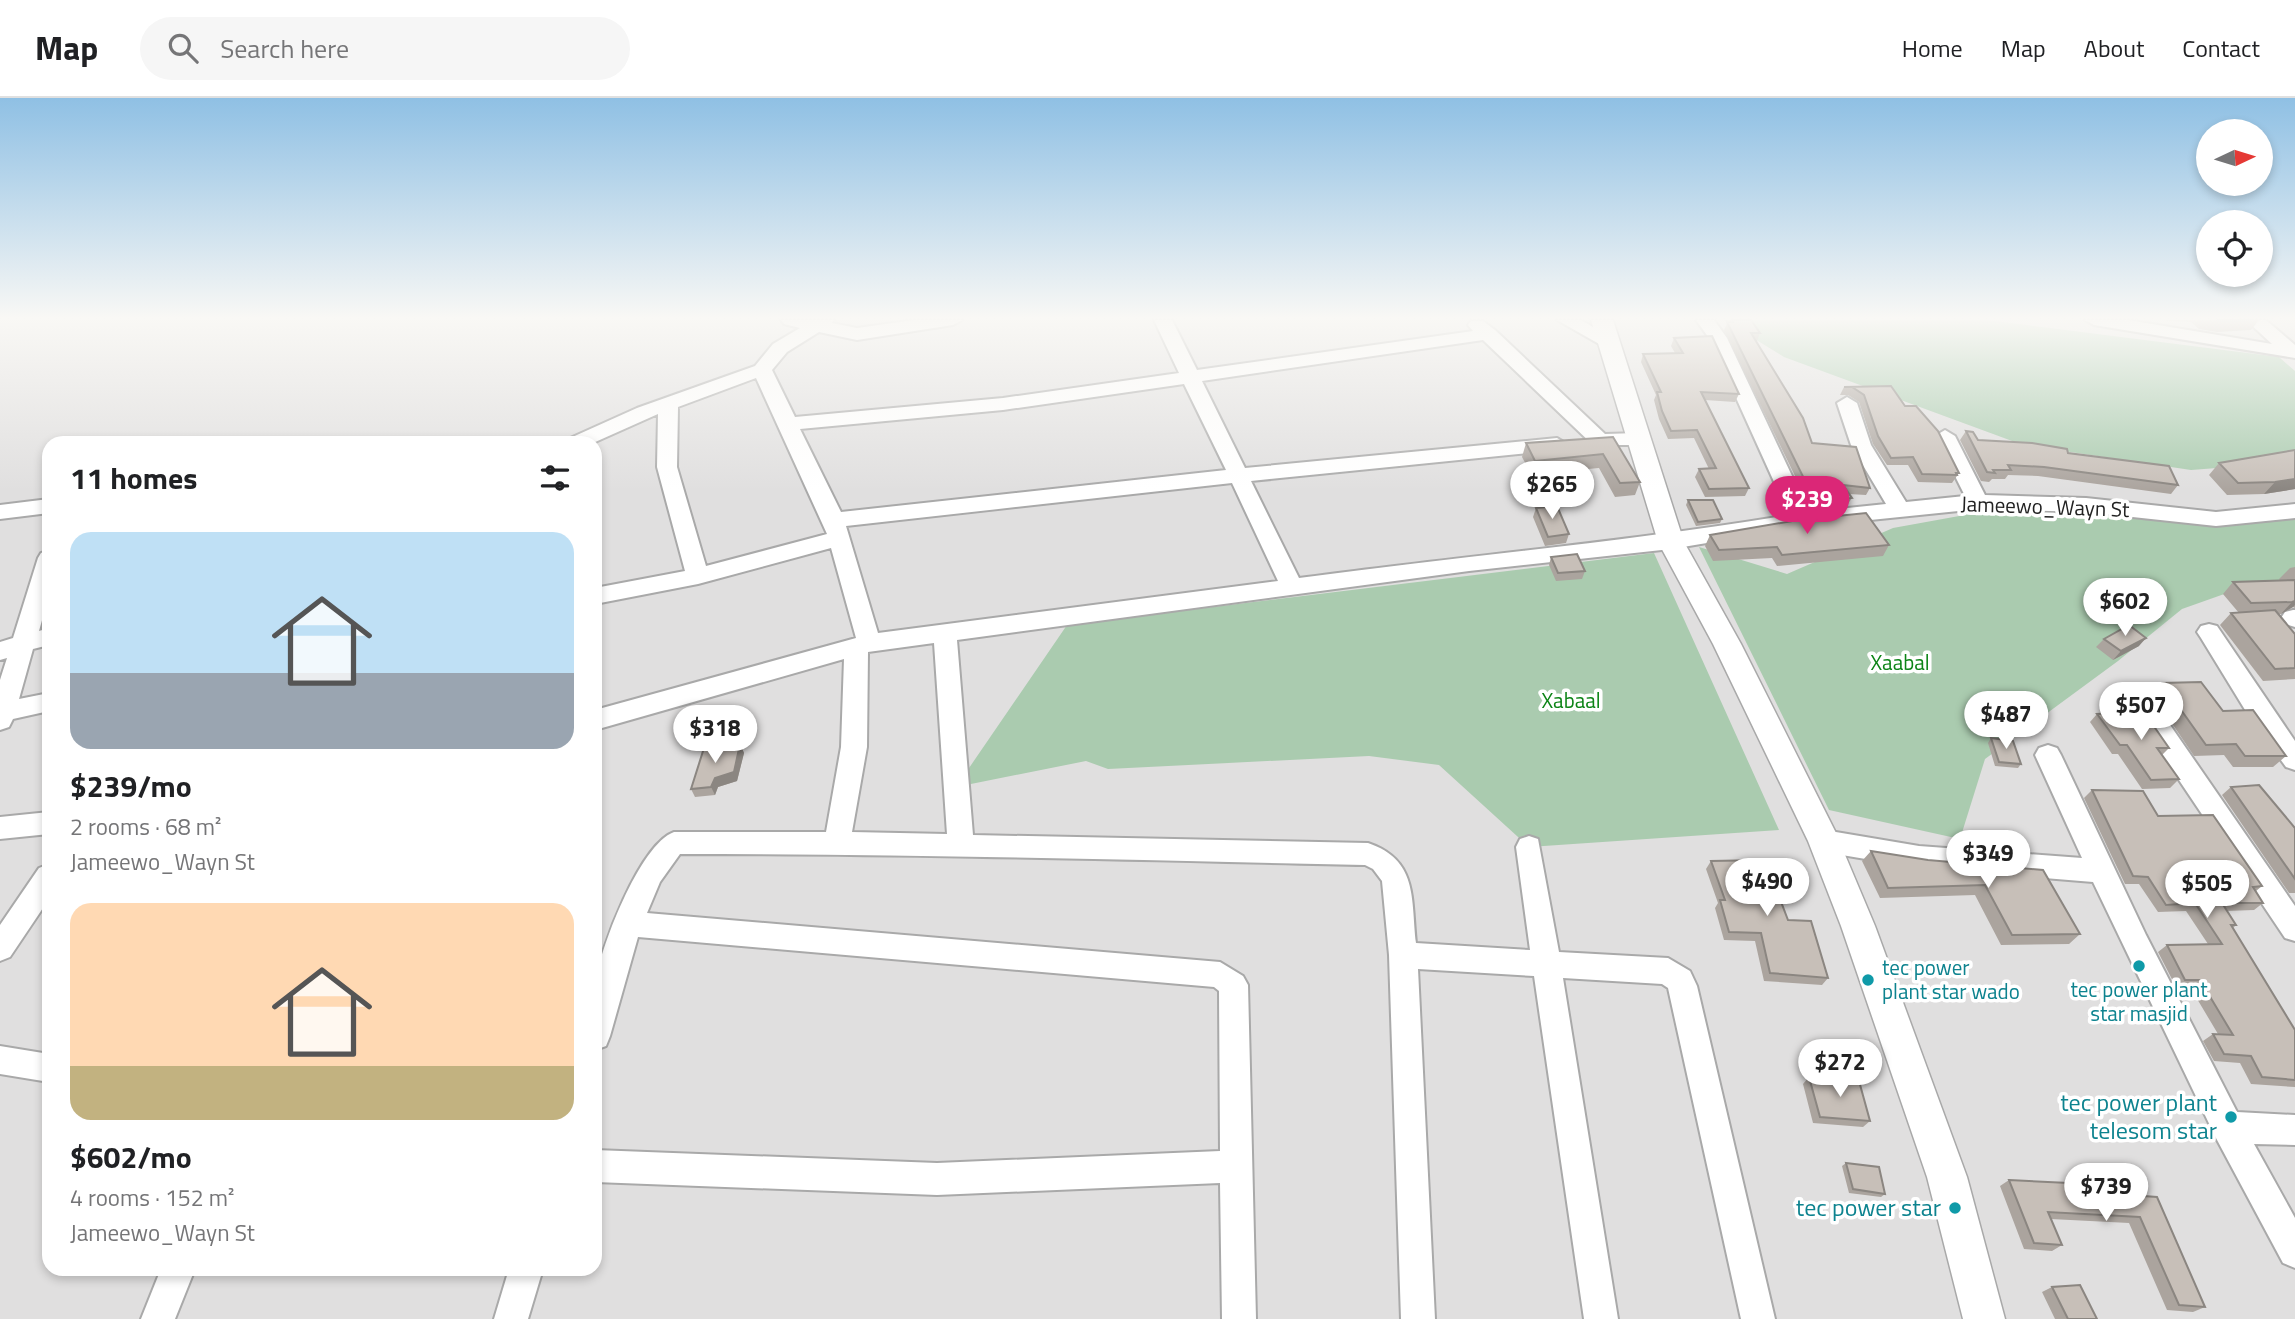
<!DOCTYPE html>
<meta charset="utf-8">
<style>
:root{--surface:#fff;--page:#f6f6f6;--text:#202124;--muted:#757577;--line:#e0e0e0;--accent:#db2777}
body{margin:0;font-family:"Titillium Web",sans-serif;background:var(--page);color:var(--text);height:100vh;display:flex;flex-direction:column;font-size:26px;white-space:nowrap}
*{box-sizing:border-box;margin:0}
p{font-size:23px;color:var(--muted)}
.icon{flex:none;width:38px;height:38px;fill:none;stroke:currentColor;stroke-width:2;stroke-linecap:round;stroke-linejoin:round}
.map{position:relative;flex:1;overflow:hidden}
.sheet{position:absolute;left:42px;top:338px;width:560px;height:840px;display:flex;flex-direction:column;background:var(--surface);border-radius:21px;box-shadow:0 4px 10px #0003}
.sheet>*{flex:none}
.needle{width:46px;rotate:86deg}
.tools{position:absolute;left:2196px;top:21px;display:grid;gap:14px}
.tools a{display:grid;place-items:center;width:77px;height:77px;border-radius:50%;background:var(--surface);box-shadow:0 4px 10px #0003;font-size:35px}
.price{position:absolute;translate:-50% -60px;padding:0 16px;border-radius:24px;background:#fff;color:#222;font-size:23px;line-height:46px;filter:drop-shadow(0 2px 4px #0008)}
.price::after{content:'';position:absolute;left:50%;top:42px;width:21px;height:16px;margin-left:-10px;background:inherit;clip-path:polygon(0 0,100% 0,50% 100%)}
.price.current{background:var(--accent);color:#fff}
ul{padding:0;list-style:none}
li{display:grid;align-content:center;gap:14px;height:371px;padding:0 28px}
li span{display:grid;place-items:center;height:217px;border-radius:21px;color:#555}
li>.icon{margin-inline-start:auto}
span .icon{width:126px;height:126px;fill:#fffc;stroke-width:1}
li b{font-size:30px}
h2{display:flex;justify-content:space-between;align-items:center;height:84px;padding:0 28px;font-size:30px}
header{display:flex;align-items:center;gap:42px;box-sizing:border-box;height:98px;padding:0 35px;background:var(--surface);border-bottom:2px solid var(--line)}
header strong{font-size:33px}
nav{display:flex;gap:38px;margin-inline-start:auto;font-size:24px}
.search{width:490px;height:63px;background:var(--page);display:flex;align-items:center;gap:18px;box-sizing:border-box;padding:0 24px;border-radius:38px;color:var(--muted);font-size:26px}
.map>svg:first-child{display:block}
.residential{fill:#e0dfdf;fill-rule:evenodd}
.cemetery{fill:#aacbaf}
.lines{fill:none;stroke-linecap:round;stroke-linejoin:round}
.minor-casing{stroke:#a9a9a9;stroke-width:4}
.tertiary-casing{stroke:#a9a9a9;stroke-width:3}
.minor{fill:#fff;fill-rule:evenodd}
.tertiary{fill:#fff;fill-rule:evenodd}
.wall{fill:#aba49e}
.shaded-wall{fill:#8b8681}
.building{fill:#c7bfb8;stroke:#8b8681;stroke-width:2}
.culture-dot{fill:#0f9aa8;stroke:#fff;stroke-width:2.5}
.labels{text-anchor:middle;stroke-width:7;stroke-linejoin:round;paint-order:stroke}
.street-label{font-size:21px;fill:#222;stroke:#fff}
.park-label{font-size:21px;fill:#0c8416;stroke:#fff}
.culture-label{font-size:21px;fill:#0d838f;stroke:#fff;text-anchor:start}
.near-culture-label{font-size:24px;fill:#0d838f;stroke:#fff;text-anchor:end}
</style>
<header>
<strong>Map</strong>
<div class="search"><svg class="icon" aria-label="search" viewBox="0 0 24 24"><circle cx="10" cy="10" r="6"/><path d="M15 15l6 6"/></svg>Search here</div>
<nav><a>Home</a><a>Map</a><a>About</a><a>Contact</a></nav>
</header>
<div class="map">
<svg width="2295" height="1221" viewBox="0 0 2295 1221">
<rect width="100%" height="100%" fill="#f2efe9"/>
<!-- residential -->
<path class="residential" d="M0,222H2295V1221H0ZM49,345H595V1171H49Z"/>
<!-- cemetery -->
<path class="cemetery" d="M1724,222H1987L2279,259L2295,273V359L2256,367L2191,372L2023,347L1784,259Z
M2031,405L2193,418H2295V480L2244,489L2182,511L2118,563L1985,661L1960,741L1829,712L1699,449L1787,476L1893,430Z
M1654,455L1779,732L1529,749L1439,667L1369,658L1108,671L1086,663L956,689L1067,527Z"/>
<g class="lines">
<defs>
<path id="minor" d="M781,222H834L832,225L857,230L914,222H962L953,227L857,242L819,234L787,254L772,272L795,319L1003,300L1179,275L1154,222H1172L1197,272L1473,233L1468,227L1471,223H1483L1495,232L1605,336L1638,335L1648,341L1638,347H1593L1483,242L1202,283L1245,370L1557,340L1567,346L1557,352L1251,383L1299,480C1462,458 1627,444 1789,417L1709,240L1696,222H1714L1727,240L1809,414L1886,406L1851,347L1837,305L1847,299L1857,305L1871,347L1906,404L1965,398L1935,338L1945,332L1955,338L1985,397L2086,400L2216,414L2295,406V420L2216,428L2086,414L1978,411L1802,429L1671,451L1469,473L957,542L973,737L1368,745C1418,762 1411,800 1416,845L1530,852L1516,749L1520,741L1529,738L1538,741L1559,854L1668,860L1690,873L1697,888L1775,1221H1741L1668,890L1662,886L1563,880L1618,1221H1584L1534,878L1418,871L1435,1221H1401L1389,857L1382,783L1373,771L1365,767C1136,762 909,756 680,756L660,784L647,815L1220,864L1243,878L1248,887L1256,1221H1222L1220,1085L937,1097L595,1084V1052L937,1065L1220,1053L1219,893L1214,889L638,839L610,938L606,948L595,952C595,931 592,908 595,887C599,852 640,746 674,734H826L841,649L844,561L595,632V612L856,540L831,450L698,486L595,506V490L685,473L657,369L658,316L593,345H565L568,341L637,310L755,268L773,246L800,230L784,226ZM756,280L827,436L706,468L677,369L678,309ZM1184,286L1226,372L841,414L800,331L1003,312ZM1232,385L1278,483L878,535L846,428ZM934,545L947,736L852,734L867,649L868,554Z
M1557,222H1581L1617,243L1615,247H1601Z
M2085,222H2128L2272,246L2246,222H2266L2295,247V260L2094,227Z
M49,401V415L0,421V407Z
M49,452V497L39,533L49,530V547L33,551L19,601L49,595V613L13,621L9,629L0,632V582L7,560L0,562V544L13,540L38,460L41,455Z
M2293,512H2295V529L2285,526L2281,520L2285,514Z
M2209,526L2217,528L2295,643V672L2286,669L2250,620L2201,540L2197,534L2201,528Z
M2139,593L2148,595L2295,808V843L2285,840L2130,609L2127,602L2130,595Z
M2048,647L2057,650L2061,657L2146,837L2237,1014L2295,1017V1047L2254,1046L2295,1120V1170L2283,1165L2216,1040L2093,784L1919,770L1824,754L1815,751L1811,743L1815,735L1824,732L1919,748L2082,760L2035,657L2039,650Z
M49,714V736L0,741V719Z
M49,766V801L10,859L0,863V827L39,770Z
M0,948L49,956V984L0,976Z
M161,1171H195L175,1221H141Z
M509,1171H543L528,1221H494Z"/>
<path id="tertiary" d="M1591,222H1613L1684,444L1741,546L1835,733L1875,828L1967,1079L2005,1221H1963L1927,1079L1841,828L1808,743L1713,546L1658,444Z"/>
</defs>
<!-- minor casing -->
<use href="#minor" class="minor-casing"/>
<!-- tertiary casing -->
<use href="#tertiary" class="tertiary-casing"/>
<!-- minor -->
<use href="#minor" class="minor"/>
<!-- tertiary -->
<use href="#tertiary" class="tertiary"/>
</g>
<!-- wall -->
<path class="wall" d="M1725,222H1751L1760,235L1757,243H1755L1812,345L1870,390L1866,397L1849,396L1852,400L1847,407L1811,411L1724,232L1727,226Z
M2154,222H2259L2251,232L2217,234L2199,231L2191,224Z
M1674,240L1739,296L1735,304L1705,302L1749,390L1745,398L1705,399L1695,379L1699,371H1709L1694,340L1668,341L1659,321L1654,302L1656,297L1641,264L1643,256L1675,255L1671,248Z
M1891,288L1905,308L1959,375L1952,385L1918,384L1908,367H1887L1873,346L1859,304L1848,297H1840L1844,289Z
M1966,333L1978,342L2068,355L2178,387L2171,396L2038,378L2008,377L2005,381H1992L1989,384L1981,383L1960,342Z
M1613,339L1640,384L1635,397L1615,399L1599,370L1531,376L1522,359L1526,345Z
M2295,352V391L2264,396L2227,397L2209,377L2219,365Z
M1688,402L1722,421L1720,425L1696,428L1686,407Z
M1536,410L1569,436L1566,445L1545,448L1533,419Z
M1710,437L1889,447L1883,458L1777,468L1772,460L1713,463L1705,448Z
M1551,459L1585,473L1582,481L1556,483L1549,467Z
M2295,469V510L2293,509L2281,516H2278L2295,536V581L2263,583L2220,527L2231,515H2239L2223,496L2233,484L2281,483L2279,481L2290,470Z
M2104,541L2139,548L2113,562L2096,549Z
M2162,585L2223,613L2286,658L2273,669H2233L2224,657L2194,658L2152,596Z
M2097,616L2169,650L2162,657L2179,681L2170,690L2142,691L2118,656H2112L2090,624Z
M1991,640L2021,666L2018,670L1995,668L1988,645Z
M740,646L744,655L737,683L718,689L715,697L695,699L691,691Z
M2231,689L2295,730V795H2289L2222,697Z
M2092,692L2158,718L2262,788L2256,793L2263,805L2254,812L2226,813L2236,827L2233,830L2295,932V989L2251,986L2240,965L2214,963L2203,943L2213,936H2218L2190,889H2176L2158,854L2167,847L2208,846L2186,813L2158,814L2139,786H2125L2084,700Z
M1871,753L1928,762L2043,772L2080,836L2069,846L2001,847L1975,797L1880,800L1862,763Z
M1711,763L1788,822L1828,880L1822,887L1764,883L1755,843L1724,842L1715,810L1718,805L1706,771Z
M1809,979L1870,1023L1863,1029L1813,1025L1803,986Z
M1846,1065L1885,1096L1881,1099L1849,1095L1842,1068Z
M2009,1082L2115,1096L2157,1099L2205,1209L2193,1214L2167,1212L2129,1125L2051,1121L2062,1147L2052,1153L2024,1151L2000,1088Z
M430,1171H491L488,1178Z
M2052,1189L2097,1221H2055L2042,1194Z"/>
<!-- shaded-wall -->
<path class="shaded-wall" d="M2295,381V391L2264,396L2275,384Z
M2295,503V507L2293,509L2281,516L2292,504Z
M2146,540L2139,548L2113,562L2121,553Z
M740,646L744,655L737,683L718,689L715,697L711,689L715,680Z
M478,1171H491L488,1178Z"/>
<!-- building -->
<path class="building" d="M1732,222H1751L1760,235H1751L1803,320L1812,345L1856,349L1870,390L1843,387L1852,400L1815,403L1727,224H1733Z
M2217,222H2251L2225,223Z
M1712,238L1739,296L1701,294L1749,390L1709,391L1699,371L1716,370L1697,332L1671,333L1662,313L1657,294H1661L1643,256L1683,255L1674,240Z
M1891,288L1905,308H1916L1938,333L1959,375H1956L1957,377L1922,376L1913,359L1891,360L1878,338L1864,297L1852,289H1844Z
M1966,333L1973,334L1978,342L2032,345L2067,351L2068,355L2169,368L2178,387L2044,369L2008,367L2011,372H1993L1995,375L1987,374Z
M1613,339L1640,384L1620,385L1603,356L1535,363L1526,345Z
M2295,352V381L2275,384L2238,385L2219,365Z
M1688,402H1713L1722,421L1698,424Z
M1557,408L1569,436L1548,439L1536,410Z
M1866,415L1889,447L1782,457L1777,449L1719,452L1710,437L1798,422Z
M1577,456L1585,473L1558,475L1551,459Z
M2295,482V503L2292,504L2251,505L2233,484Z
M2275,512L2295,536V570L2275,571L2231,515Z
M2129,527L2146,540L2121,553L2104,541Z
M2201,584L2223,613L2253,612L2286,658H2245L2236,646L2206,647L2162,585Z
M2144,614L2169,650H2157L2179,681L2151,682L2127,647H2120L2097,616Z
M1991,640L2013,643L2021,666L1999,664Z
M740,646L734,674L715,680L711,689L691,691L704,650Z
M2259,687L2295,730V781L2231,689Z
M2092,692L2143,693L2158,718L2213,717L2262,788L2253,789L2263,805H2222L2236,827H2231L2295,932V982L2262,979L2251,958L2224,956L2213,936L2233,937L2200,882H2185L2167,847L2222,846L2195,805L2166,807L2148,779L2133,778Z
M1871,753L1928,762L2043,772L2080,836L2012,837L1985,787L1888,790Z
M1765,762L1788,822L1811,823L1828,880L1770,875L1761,835L1729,834L1720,802H1725L1711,763Z
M1809,979L1859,983L1870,1023L1820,1019Z
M1846,1065L1879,1069L1885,1096L1853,1091Z
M2009,1082L2111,1087L2115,1096L2157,1099L2205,1209L2179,1207L2140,1119L2048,1114L2062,1147L2034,1145Z
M2080,1187L2097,1221H2068L2052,1189Z"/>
<!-- sky -->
<linearGradient id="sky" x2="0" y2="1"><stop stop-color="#8fc0e4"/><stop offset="0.56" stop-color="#f9f8f5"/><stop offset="1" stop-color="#f9f8f5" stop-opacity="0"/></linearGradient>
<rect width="2295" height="393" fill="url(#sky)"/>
<!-- markers -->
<g class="culture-dot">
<circle cx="2139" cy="868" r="7"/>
<circle cx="1868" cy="882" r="7"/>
<circle cx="2231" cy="1019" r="7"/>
<circle cx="1955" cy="1110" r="7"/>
</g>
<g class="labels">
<!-- street labels -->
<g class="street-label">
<text transform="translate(2045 409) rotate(2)" y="7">Jameewo_Wayn St</text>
</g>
<!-- park labels -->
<g class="park-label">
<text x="1900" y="572">Xaabal</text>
<text x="1571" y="610">Xabaal</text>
</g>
<!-- culture labels -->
<g class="culture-label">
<text x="1882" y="877">tec power<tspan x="1882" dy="24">plant star wado</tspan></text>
<text x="2139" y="899" text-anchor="middle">tec power plant<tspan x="2139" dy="24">star masjid</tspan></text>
</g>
<!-- near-culture labels -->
<g class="near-culture-label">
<text x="2217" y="1013">tec power plant<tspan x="2217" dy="28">telesom star</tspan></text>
<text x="1941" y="1118">tec power star</text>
</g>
</g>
</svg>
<div class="tools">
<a><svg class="needle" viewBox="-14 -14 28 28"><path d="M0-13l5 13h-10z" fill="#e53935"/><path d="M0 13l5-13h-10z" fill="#757577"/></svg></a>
<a><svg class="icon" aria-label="locate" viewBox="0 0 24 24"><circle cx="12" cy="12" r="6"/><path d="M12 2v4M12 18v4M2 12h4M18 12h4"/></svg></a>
</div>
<b class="price" style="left:1552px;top:423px">$265</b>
<b class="price current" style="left:1807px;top:438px">$239</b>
<b class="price" style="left:2125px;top:540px">$602</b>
<b class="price" style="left:2141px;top:644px">$507</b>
<b class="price" style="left:2006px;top:653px">$487</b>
<b class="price" style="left:715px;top:667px">$318</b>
<b class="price" style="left:1988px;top:792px">$349</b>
<b class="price" style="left:1767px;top:820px">$490</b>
<b class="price" style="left:2207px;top:822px">$505</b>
<b class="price" style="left:1840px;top:1001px">$272</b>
<b class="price" style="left:2106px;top:1125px">$739</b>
<section class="sheet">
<h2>11 homes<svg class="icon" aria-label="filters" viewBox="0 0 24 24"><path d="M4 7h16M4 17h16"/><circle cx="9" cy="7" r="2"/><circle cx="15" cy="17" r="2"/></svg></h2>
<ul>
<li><span style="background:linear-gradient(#bfe0f5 65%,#9aa5b1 0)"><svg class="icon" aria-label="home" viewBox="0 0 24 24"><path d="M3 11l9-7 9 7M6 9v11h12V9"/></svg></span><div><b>$239/mo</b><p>2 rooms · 68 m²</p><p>Jameewo_Wayn St</p></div></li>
<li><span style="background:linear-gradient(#ffd9b3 75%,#c2b280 0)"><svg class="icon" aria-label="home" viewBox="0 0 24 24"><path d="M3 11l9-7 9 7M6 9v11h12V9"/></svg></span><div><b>$602/mo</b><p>4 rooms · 152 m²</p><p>Jameewo_Wayn St</p></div></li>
</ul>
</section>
</div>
